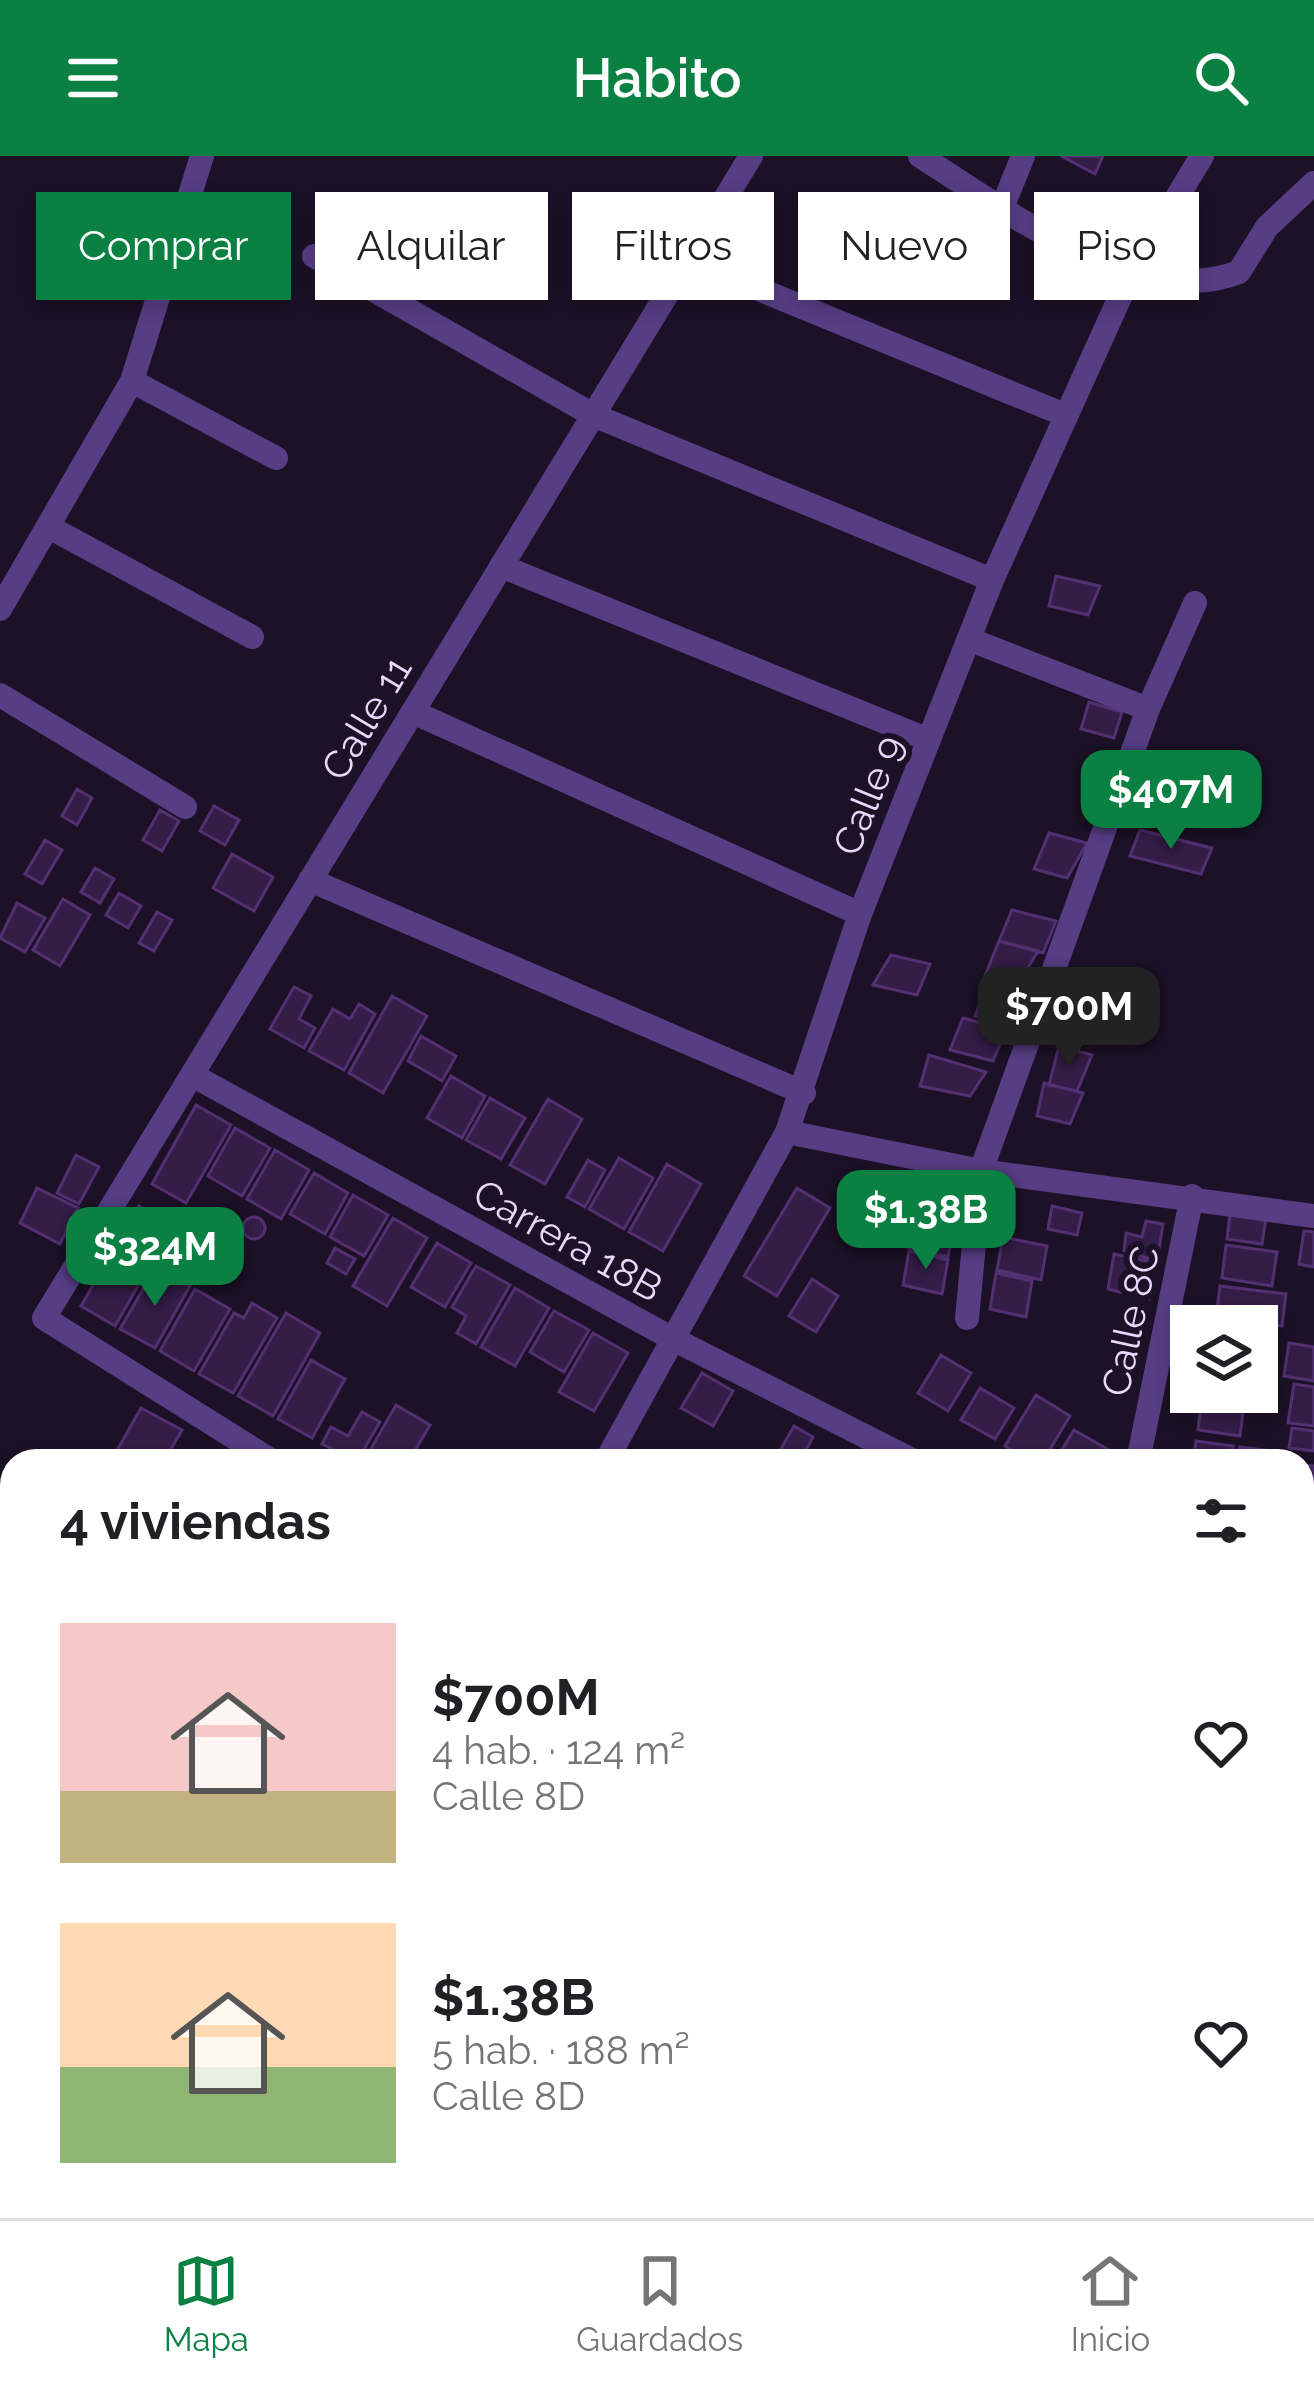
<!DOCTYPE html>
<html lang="es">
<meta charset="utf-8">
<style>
:root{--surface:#fff;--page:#f2f2f2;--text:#202124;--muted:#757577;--line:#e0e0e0;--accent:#0b8043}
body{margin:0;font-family:Raleway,sans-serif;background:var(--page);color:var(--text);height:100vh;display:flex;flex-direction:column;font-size:45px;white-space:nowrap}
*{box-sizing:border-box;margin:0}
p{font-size:39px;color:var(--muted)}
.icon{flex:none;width:66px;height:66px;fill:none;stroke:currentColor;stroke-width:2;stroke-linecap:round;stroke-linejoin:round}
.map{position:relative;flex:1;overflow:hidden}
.drawer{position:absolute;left:0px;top:1293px;width:1314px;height:771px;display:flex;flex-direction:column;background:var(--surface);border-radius:36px 36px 0 0;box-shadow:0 6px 18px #0003}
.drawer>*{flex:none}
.top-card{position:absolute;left:36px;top:36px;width:1242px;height:108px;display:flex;gap:24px}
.buttons{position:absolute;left:1170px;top:1149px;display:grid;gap:24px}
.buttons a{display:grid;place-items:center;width:108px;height:108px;border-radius:0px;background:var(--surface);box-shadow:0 6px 18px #0003;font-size:60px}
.price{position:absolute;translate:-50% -102px;padding:0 27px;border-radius:24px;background:var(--accent);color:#fff;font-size:39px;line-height:78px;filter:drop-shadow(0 3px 6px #0008)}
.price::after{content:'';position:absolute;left:50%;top:72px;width:36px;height:27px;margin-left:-18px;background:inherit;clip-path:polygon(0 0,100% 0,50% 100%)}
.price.on{background:#222;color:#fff}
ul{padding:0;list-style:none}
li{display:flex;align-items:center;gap:36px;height:300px;padding:0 60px}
li span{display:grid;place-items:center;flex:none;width:336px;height:240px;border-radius:0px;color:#555}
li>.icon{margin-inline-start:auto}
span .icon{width:144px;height:144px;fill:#fffc;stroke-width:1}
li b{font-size:51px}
h2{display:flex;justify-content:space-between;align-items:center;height:144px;padding:0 60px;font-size:51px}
.chip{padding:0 42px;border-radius:0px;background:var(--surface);box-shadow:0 6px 18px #0003;font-size:42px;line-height:108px}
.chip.on{background:var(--accent);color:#fff}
header{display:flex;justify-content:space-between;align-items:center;height:156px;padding:0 60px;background:var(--accent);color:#fff;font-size:54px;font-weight:600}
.menu{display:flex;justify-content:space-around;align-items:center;height:168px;border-top:3px solid var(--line);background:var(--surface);font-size:33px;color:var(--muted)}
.menu a{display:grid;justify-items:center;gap:6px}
.menu .on{color:var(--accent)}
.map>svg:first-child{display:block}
.building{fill:#341d47;stroke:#533072;stroke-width:3}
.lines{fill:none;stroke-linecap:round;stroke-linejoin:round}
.minor{stroke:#573d84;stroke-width:24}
.labels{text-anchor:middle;stroke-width:12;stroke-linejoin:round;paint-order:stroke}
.street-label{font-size:39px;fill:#e9d8fe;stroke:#1c1127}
</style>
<header><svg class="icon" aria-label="menu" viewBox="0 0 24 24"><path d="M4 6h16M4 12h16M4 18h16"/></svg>Habito<svg class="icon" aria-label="search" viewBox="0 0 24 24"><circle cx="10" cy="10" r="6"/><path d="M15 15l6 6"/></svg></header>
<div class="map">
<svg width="1314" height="2062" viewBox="0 0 1314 2062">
<rect width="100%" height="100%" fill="#1c1127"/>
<!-- building -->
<path class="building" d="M1061,0H1103L1095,18Z
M1056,420L1100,430L1088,459L1049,450Z
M1089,546L1122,556L1114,582L1081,573Z
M77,633L92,642L77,669L62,660Z
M214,650L239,664L225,689L200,675Z
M160,654L179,665L162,695L143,684Z
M1140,674L1212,692L1201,718L1130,700Z
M1049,677L1087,687L1067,722L1034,713Z
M45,684L62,694L42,728L25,718Z
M232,698L273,721L254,755L213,732Z
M95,712L114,723L100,747L81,736Z
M119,737L141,750L128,772L106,759Z
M63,743L90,759L60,810L33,794Z
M17,747L45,762L25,796L0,782Z
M1012,754L1056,765L1043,797L999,785Z
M157,756L172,764L154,795L139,787Z
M999,785L1038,795L1017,830L984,822Z
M891,799L930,808L917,839L873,829Z
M294,831L311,840L299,863L315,872L304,892L270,873Z
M986,835L1018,844L1008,869L975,860Z
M392,840L427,860L383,937L349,917Z
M359,848L375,858L344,914L309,895L333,853L350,863Z
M963,862L1006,874L993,905L950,894Z
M421,880L456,900L442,925L408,905Z
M1059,890L1092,899L1077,935L1049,929Z
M929,899L986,916L970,940L920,930Z
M451,920L485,940L462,982L427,962Z
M1044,927L1083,937L1070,968L1037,960Z
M490,942L525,962L501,1003L466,984Z
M548,943L582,963L545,1028L510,1009Z
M196,949L231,969L186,1047L152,1028Z
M235,972L270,992L242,1040L208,1020Z
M275,994L309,1014L281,1063L247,1043Z
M76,999L99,1011L79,1048L57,1037Z
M619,1002L653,1022L624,1073L589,1053Z
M588,1004L605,1014L585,1051L567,1041Z
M667,1008L701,1028L663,1095L629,1076Z
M314,1017L348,1037L325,1078L290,1058Z
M943,1023L962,1028L956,1062L920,1054L923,1037L940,1041Z
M37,1032L78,1052L60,1088L20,1067Z
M797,1032L830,1052L777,1140L744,1120Z
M353,1039L388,1059L364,1100L330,1081Z
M139,1050L178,1072L166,1093L126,1071Z
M901,1050L956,1062L948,1101L893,1088Z
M1052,1050L1082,1057L1077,1079L1048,1073Z
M1231,1050L1267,1055L1262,1088L1227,1083Z
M243 1072a11 11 0 1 1 22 0a11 11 0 1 1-22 0Z
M393,1062L427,1082L387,1150L353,1130Z
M1146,1065L1163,1068L1157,1105L1124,1095L1126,1077L1142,1081Z
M178,1072L205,1088L193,1109L166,1093Z
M1304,1075L1314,1076V1111L1299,1108Z
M1003,1081L1047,1090L1041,1124L997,1114Z
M437,1087L471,1107L445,1151L411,1131Z
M1226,1089L1277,1096L1272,1130L1222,1122Z
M335,1092L355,1103L346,1118L327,1107Z
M909,1095L948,1104L942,1138L903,1129Z
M127,1098L149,1111L115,1170L81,1150L105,1108L118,1115Z
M1114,1098L1156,1107L1149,1143L1108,1133Z
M476,1110L510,1129L476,1188L457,1177L466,1160L452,1151Z
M153,1116L190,1130L155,1192L120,1173Z
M996,1117L1032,1125L1026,1161L990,1153Z
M812,1123L838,1140L816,1176L789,1160Z
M1220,1130L1286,1138L1282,1170L1216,1162Z
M515,1132L549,1152L515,1210L481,1191Z
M195,1133L230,1153L194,1215L160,1195Z
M252,1147L277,1162L233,1237L199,1218L234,1157L244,1162Z
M554,1155L589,1174L564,1216L530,1196Z
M286,1157L320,1177L273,1260L238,1240Z
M593,1177L628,1197L594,1255L559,1236Z
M1289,1187L1314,1191V1225L1284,1220Z
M941,1199L971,1217L948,1255L918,1237Z
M311,1204L345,1223L312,1282L278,1263Z
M702,1217L733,1235L713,1270L681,1252Z
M1294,1228L1314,1231V1270L1288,1267Z
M980,1232L1014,1252L995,1283L961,1264Z
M1036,1239L1070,1260L1043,1305H1031L1005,1290Z
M1202,1242L1244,1247L1240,1280L1198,1274Z
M396,1249L430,1269L409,1305H364Z
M141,1252L182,1274L164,1305H127L115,1298Z
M362,1256L380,1266L357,1305L322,1288L331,1271L348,1280Z
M794,1270L813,1281L800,1305H774Z
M1292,1272L1314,1275V1295L1289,1292Z
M1074,1274L1109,1294L1103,1305H1055Z
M1196,1285L1233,1290L1230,1305H1193Z
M1240,1291L1272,1295L1271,1305H1238Z
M1302,1309L1314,1310V1345L1302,1343Z
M12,1691V1749L0,1742V1713Z"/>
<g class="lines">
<!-- minor -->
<path class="minor" d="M920,0C1003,52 1138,156 1239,116L1267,71L1314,27
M1002,52L1023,0
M314,100L593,259L992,424
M688,104L1065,259
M132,225L276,302
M49,371L252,481
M501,410L929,584
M0,453L132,225L202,0
M971,484L1148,553
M0,539L185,651
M413,556L860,758
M310,724L804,937
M192,919L673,1183L914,1305
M787,976L981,1015L1314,1060
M967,1162L981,1015L1148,553L1195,447
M272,1305L44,1162L751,0
M606,1305L787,976L860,758L992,424L1130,119L1202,0
M1138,1305L1192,1040
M1302,1393L1314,1395
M0,1417L12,1424
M0,1642L12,1649
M1302,1731L1314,1740
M0,1938L12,1918
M1302,1959L1314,1968
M260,2052L277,2062
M169,2062L174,2052"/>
</g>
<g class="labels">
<!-- street labels -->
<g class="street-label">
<text transform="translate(366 562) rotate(-59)" y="14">Calle 11</text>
<text transform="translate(868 639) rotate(-68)" y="14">Calle 9</text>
<text transform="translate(568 1084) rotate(29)" y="14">Carrera 18B</text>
<text transform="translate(1130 1165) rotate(-78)" y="14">Calle 8C</text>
</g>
</g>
</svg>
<div class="buttons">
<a><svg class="icon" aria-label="layers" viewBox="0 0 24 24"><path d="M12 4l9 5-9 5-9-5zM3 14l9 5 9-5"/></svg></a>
</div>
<b class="price" style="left:1171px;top:696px">$407M</b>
<b class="price on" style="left:1069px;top:913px">$700M</b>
<b class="price" style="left:926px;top:1116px">$1.38B</b>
<b class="price" style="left:155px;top:1153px">$324M</b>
<div class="top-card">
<a class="chip on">Comprar</a>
<a class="chip">Alquilar</a>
<a class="chip">Filtros</a>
<a class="chip">Nuevo</a>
<a class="chip">Piso</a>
</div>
<section class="drawer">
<h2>4 viviendas<svg class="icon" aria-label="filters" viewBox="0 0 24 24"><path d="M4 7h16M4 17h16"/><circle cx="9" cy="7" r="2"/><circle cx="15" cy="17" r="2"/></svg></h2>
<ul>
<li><span style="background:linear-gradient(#f6c9c9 70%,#c2b280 0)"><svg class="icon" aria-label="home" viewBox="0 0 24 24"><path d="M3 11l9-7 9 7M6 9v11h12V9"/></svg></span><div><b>$700M</b><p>4 hab. · 124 m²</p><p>Calle 8D</p></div><svg class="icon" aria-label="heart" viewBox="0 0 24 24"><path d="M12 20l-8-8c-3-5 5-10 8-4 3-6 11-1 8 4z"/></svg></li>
<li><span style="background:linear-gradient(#ffd9b3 60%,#8fb573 0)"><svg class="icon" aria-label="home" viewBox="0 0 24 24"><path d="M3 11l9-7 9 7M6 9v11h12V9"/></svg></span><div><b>$1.38B</b><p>5 hab. · 188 m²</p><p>Calle 8D</p></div><svg class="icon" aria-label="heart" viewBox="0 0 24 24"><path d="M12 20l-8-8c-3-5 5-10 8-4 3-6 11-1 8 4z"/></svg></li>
</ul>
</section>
</div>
<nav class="menu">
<a class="on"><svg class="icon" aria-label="map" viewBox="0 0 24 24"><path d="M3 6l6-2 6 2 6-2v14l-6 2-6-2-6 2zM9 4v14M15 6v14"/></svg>Mapa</a>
<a><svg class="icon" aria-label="saved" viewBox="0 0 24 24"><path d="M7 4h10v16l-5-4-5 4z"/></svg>Guardados</a>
<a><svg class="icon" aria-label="home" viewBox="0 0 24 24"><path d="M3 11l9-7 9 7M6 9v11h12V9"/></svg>Inicio</a>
</nav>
